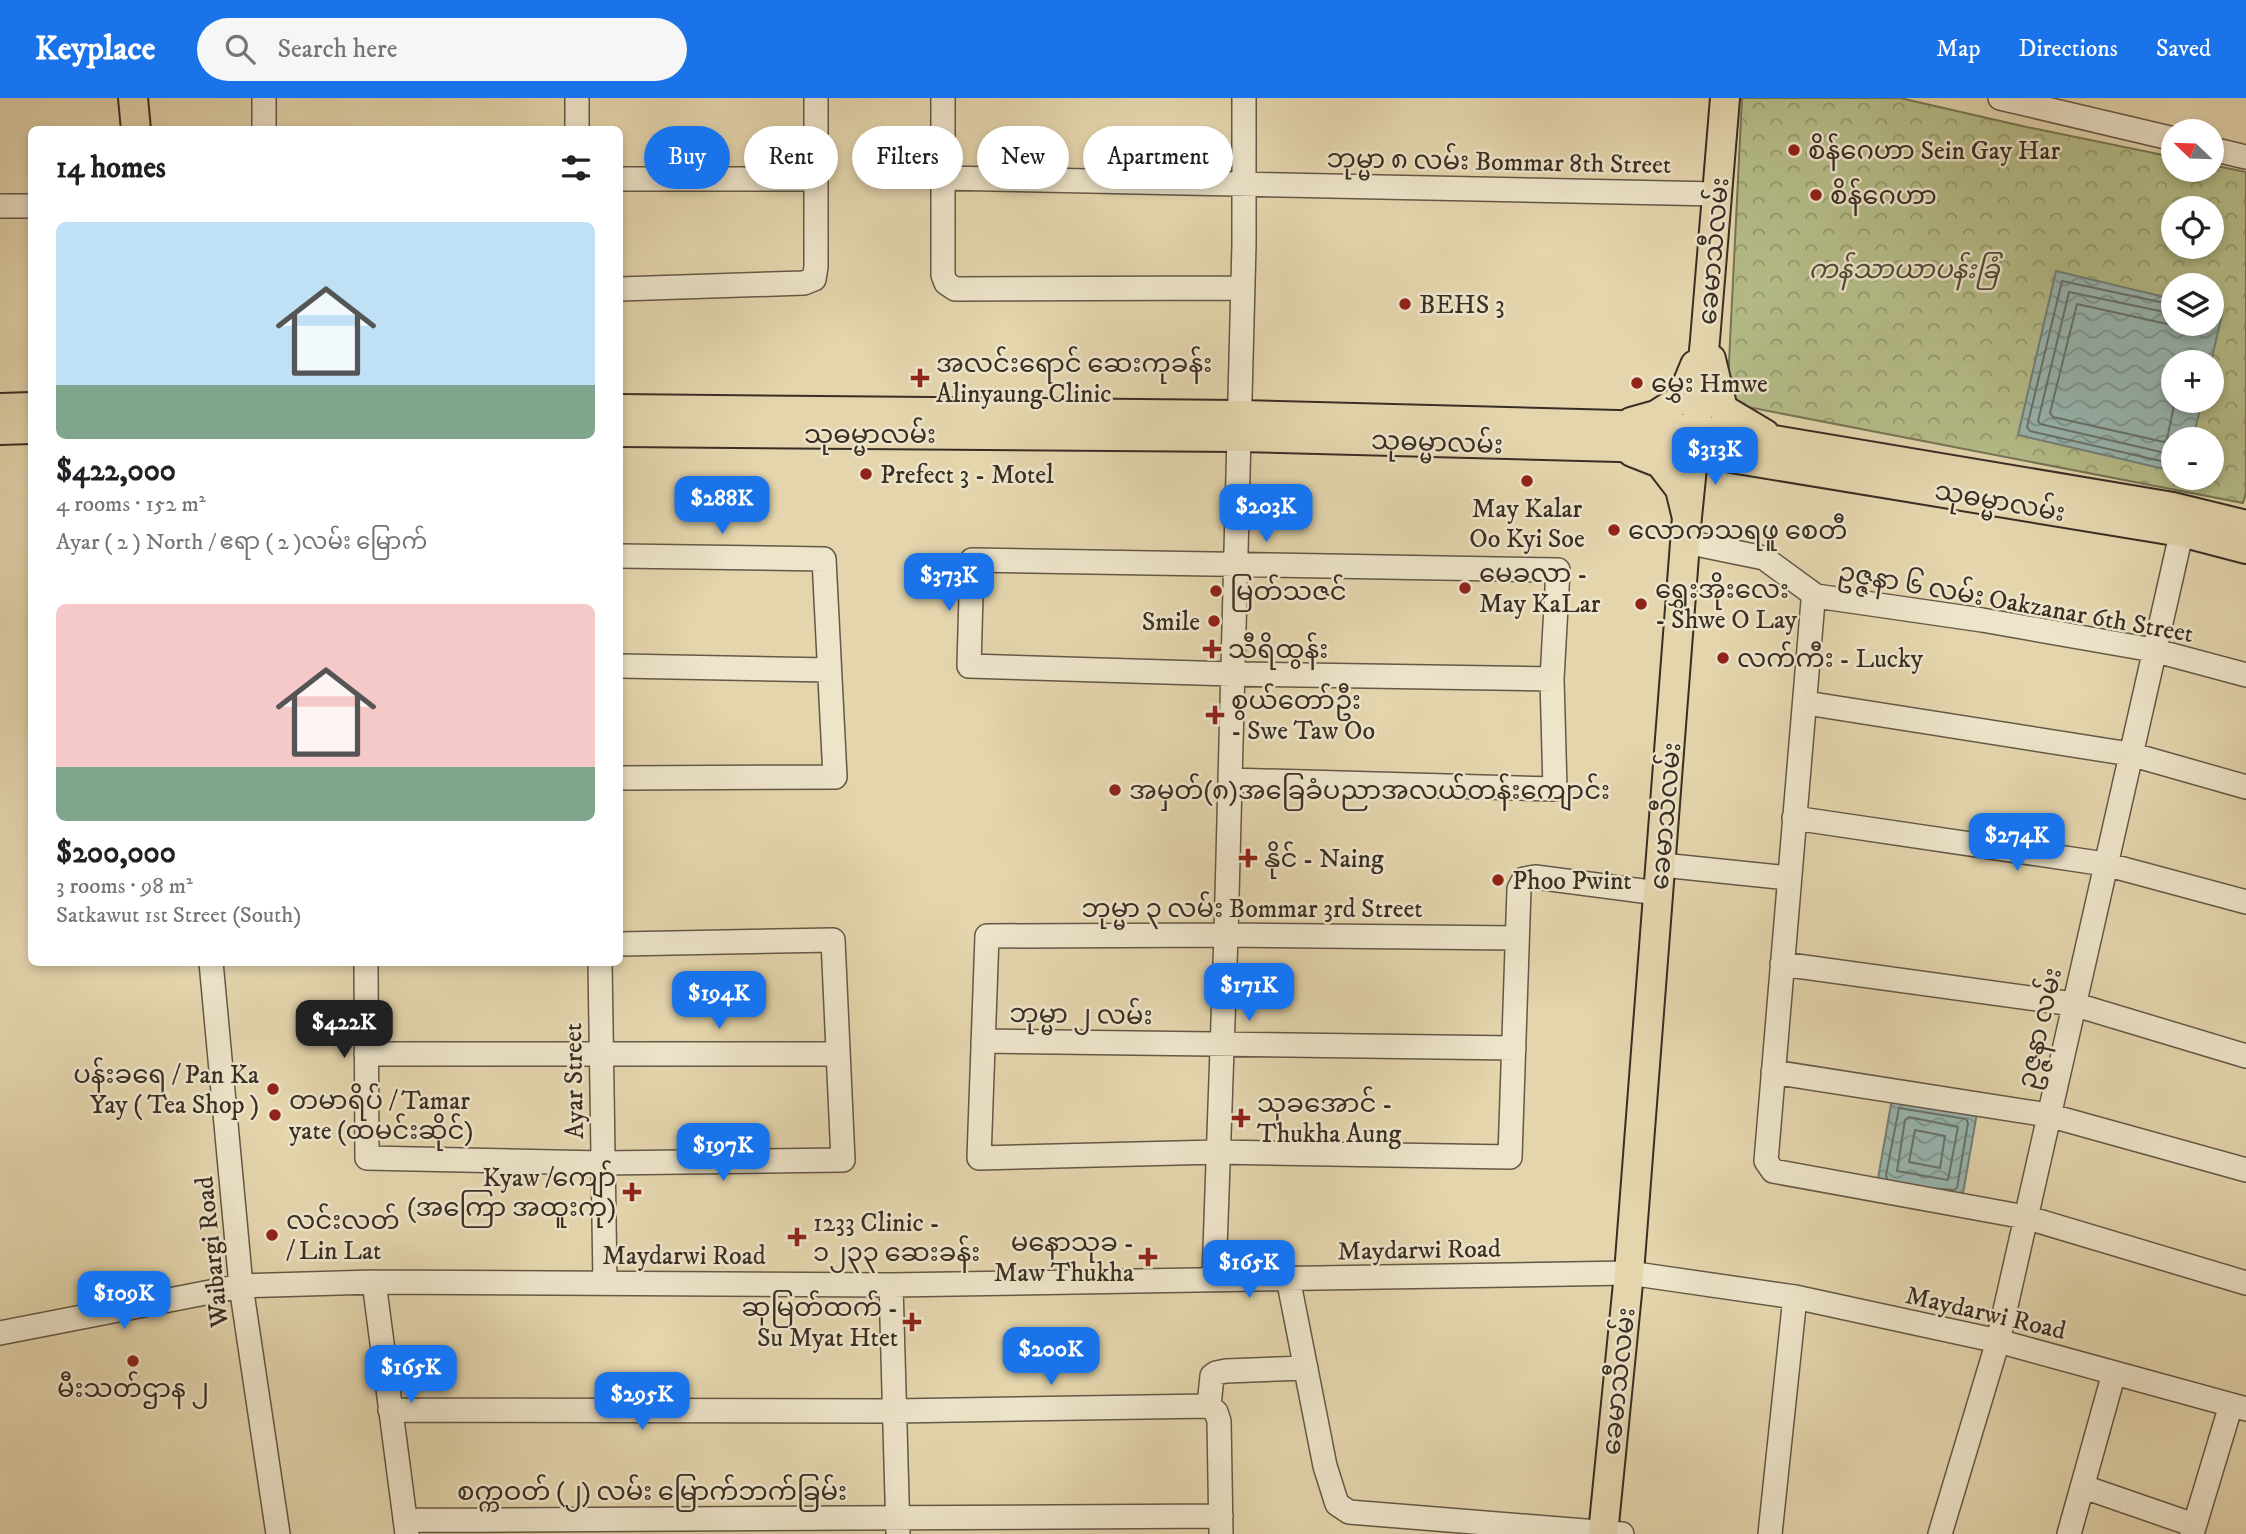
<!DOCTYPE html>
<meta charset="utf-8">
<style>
:root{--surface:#fff;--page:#f6f6f6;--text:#202124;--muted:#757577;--accent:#1a73e8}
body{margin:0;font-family:"IM FELL DW Pica","Noto Sans Myanmar",serif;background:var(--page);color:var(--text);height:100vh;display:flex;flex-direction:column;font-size:26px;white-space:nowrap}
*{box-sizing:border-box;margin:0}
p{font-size:23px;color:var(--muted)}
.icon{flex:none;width:38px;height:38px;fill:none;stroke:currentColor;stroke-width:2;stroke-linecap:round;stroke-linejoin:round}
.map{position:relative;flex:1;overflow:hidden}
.side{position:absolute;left:28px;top:28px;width:595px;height:840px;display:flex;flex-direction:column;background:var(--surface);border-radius:10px;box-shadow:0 4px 10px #0003}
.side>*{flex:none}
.top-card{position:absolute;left:644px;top:28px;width:665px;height:63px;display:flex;gap:14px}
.needle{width:46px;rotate:293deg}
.controls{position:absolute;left:2161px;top:21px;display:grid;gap:14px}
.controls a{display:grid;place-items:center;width:63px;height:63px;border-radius:50%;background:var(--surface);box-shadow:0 4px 10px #0003;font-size:35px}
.price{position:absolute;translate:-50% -60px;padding:0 16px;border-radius:14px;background:var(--accent);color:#fff;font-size:23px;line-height:46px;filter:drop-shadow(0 2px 4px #0008)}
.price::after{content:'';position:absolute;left:50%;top:42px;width:21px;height:16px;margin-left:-10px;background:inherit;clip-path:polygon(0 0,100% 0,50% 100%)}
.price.current{background:#222;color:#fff}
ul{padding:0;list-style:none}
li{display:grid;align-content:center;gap:14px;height:371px;padding:0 28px}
li span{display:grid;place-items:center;height:217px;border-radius:10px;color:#555}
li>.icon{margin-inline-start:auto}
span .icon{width:126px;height:126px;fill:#fffc;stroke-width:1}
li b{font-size:30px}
h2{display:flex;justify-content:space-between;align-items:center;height:84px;padding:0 28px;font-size:30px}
.chip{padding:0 24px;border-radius:32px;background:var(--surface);box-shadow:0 4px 10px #0003;font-size:24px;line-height:63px}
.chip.current{background:var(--accent);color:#fff}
header{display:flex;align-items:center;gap:42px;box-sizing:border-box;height:98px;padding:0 35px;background:var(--accent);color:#fff}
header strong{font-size:33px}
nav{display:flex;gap:38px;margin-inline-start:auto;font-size:24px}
.search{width:490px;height:63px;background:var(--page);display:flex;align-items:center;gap:18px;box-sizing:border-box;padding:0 24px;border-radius:38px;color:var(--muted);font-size:26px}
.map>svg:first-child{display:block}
.forest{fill:url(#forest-crowns);stroke:#777656;stroke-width:2;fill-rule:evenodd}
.water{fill:url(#water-waves);stroke:#728079;stroke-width:2}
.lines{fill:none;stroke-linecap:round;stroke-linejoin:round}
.shore{stroke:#68726b;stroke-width:2}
.minor-casing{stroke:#645846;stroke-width:26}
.major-casing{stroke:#392e24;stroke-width:32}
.minor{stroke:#ede4ca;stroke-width:23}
.major{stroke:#e4d5ad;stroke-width:28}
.poi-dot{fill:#8f2418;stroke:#ede4ca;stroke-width:2.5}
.labels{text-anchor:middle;stroke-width:5;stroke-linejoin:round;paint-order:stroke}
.poi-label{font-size:26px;fill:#392e24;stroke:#ede4ca;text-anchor:start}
.street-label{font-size:26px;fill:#392e24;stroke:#ede4ca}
.park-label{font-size:26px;font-style:italic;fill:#524b38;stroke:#ede4ca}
</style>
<header>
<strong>Keyplace</strong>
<div class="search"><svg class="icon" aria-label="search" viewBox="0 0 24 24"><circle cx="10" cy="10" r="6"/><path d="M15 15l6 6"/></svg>Search here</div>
<nav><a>Map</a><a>Directions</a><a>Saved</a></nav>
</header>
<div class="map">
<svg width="2246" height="1436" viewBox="0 0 2246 1436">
<defs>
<pattern id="forest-crowns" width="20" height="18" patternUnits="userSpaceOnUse" patternTransform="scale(1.75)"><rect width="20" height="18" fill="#b5bd89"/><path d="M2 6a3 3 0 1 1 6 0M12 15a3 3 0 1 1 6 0" fill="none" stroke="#949a70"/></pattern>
<pattern id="water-waves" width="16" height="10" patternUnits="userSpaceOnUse" patternTransform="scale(1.75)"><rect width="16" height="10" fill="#98b7b2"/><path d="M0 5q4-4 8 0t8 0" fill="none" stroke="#7d9591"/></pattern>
</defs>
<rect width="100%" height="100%" fill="#e4d5ad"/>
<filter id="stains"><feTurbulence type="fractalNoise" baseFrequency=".00286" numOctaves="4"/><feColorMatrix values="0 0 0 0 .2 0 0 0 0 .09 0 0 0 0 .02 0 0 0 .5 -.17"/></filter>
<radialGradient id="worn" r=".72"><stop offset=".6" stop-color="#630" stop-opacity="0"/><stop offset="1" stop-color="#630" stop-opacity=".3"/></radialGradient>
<!-- forest -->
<path class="forest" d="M1742,0H1900L2022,28L2173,59L2174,72H2212V67L2246,74V394L2243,405L1727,305ZM2174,110H2212V149H2174ZM2174,187H2212V226H2174ZM2174,264H2212V303H2174ZM2174,341H2212V380H2174Z"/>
<!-- water -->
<path class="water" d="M2056,173L2173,201L2174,226H2212V209L2223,212L2211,264H2174V303H2202L2193,341H2174L2173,373L2018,337Z
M1892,1001L1977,1015L1962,1101L1877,1086Z"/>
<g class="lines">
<!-- shore -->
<path class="shore" d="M2174,207L2062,183L2027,329L2030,333L2174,366
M2174,216L2069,194L2038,323L2040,326L2174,357
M2175,303L2167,341L2164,344L2053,319L2050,315L2077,206L2167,226H2178
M1909,1019L1958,1029L1948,1082L1897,1073L1905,1022Z
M1915,1032L1945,1038L1940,1070L1909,1064Z
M1887,1081L1886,1077L1899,1010L1966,1021L1968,1025L1957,1090L1954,1092L1943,1091"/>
<defs>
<path id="minor" d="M264,0V32
M577,0V32
M943,0V177L946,185L955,191L1242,190
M2000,0L2174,41
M2212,51L2246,59
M943,80L1717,96
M620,81H815
M0,108H32
M620,191L804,185L814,181L816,169V0
M1686,444L1764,460L1816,498
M620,458L824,461L835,679L620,680
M1816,498L1813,503L1766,1063L1773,1073L2025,1119L2246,1185
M1816,498L1982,522L2153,552L2246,577
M620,568L829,572
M1806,605L2130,656L2246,689
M1230,682L1555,691L1552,581L1558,472L972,462L969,568L1232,576L1552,581
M1794,720L2105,766L2246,804
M1662,767L1788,780
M1517,840L1226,837L987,838L979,1060L1217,1054L1510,1059L1519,791L1524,781L1535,779L1658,795
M211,864L241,1188L278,1436
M366,864L367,1060L602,1065L843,1062L833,842L620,846
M600,864L605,1185
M1782,866L2073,906L2246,958
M983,943L1514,950
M366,956H837
M1773,974L2048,1017L2246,1072
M1214,1180L1226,837L1244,146V0
M1288,1180L1325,1368L1337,1406L1349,1414L1622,1436
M374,1184L407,1436
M891,1187L898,1436
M0,1235L241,1188L374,1184L891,1187L1629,1175L1795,1199L1998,1243L2246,1311
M390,1312L894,1313L1209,1308
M2084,1389L2194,1427
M405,1422C677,1423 949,1418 1221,1418
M1221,1436L1219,1323L1216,1314L1209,1308L1212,1278L1216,1275L1226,1273L1306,1270
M1770,1436L1795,1199
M1940,1436L1998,1243L2185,419
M2069,1436L2114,1275
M2192,1436L2231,1307"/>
<path id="major" d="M133,0L136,32
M1711,261L1723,311L1765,336
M0,310L32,309
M620,311L1239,317L1618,327L1697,332L1774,342L2173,409L2246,427
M1631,324L1656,317L1681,301L1695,267
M0,332L32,331
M620,334L1239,339L1619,349L1695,354L2181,434L2246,451
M1632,354L1660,365L1680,391L1686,416
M1603,1436L1629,1175L1687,419L1705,242L1725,0"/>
</defs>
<!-- minor casing -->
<use href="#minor" class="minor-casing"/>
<!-- major casing -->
<use href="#major" class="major-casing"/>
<!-- minor -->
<use href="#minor" class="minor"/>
<!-- major -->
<use href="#major" class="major"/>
</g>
<!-- markers -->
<g class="poi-dot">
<circle cx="1794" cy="52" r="7"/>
<circle cx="1816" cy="97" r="7"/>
<circle cx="1405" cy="206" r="7"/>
<path d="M916.5 269.5h7v7h7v7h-7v7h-7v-7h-7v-7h7z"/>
<circle cx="1637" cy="285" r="7"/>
<circle cx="866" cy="376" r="7"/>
<circle cx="1527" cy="383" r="7"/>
<circle cx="1614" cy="432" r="7"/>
<circle cx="1465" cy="490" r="7"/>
<circle cx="1216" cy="493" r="7"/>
<circle cx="1641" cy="506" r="7"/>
<circle cx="1214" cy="523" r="7"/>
<path d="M1208.5 540.5h7v7h7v7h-7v7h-7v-7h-7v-7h7z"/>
<circle cx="1723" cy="560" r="7"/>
<path d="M1211.5 606.5h7v7h7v7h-7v7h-7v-7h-7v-7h7z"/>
<circle cx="1115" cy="692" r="7"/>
<path d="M1244.5 749.5h7v7h7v7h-7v7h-7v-7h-7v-7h7z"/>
<circle cx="1498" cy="782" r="7"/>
<circle cx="273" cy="991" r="7"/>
<circle cx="275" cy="1017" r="7"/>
<path d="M1237.5 1009.5h7v7h7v7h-7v7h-7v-7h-7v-7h7z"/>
<path d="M628.5 1083.5h7v7h7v7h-7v7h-7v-7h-7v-7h7z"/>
<circle cx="272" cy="1137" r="7"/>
<path d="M793.5 1128.5h7v7h7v7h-7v7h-7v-7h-7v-7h7z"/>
<path d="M1144.5 1148.5h7v7h7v7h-7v7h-7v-7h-7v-7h7z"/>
<path d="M908.5 1213.5h7v7h7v7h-7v7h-7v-7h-7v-7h7z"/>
<circle cx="133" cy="1263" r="7"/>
</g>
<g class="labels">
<!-- poi labels -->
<g class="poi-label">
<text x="1808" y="61">စိန်ဂေဟာ Sein Gay Har</text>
<text x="1830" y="106">စိန်ဂေဟာ</text>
<text x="1419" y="215">BEHS 3</text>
<text x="936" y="274">အလင်းရောင် ဆေးကုခန်း<tspan x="936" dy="30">Alinyaung Clinic</tspan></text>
<text x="1651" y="294">မွှေး Hmwe</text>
<text x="880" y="385">Prefect 3 - Motel</text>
<text x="1527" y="419" text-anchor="middle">May Kalar<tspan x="1527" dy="30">Oo Kyi Soe</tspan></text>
<text x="1628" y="441">လောကသရဖူ စေတီ</text>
<text x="1479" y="484">မေခလာ -<tspan x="1479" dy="30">May KaLar</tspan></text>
<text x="1655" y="500">ရွှေးအိုးလေး<tspan x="1655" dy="30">- Shwe O Lay</tspan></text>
<text x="1230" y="502">မြတ်သဇင်</text>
<text x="1200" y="532" text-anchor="end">Smile</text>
<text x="1228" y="560">သီရိထွန်း</text>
<text x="1737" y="569">လက်ကီး - Lucky</text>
<text x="1231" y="611">စွယ်တော်ဦး<tspan x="1231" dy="30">- Swe Taw Oo</tspan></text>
<text x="1129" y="701">အမှတ်(၈)အခြေခံပညာအလယ်တန်းကျောင်း</text>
<text x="1264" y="769">နိုင် - Naing</text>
<text x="1512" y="791">Phoo Pwint</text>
<text x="259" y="985" text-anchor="end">ပန်းခရေ / Pan Ka<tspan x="259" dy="30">Yay ( Tea Shop )</tspan></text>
<text x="289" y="1011">တမာရိပ် / Tamar<tspan x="289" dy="30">yate (ထမင်းဆိုင်)</tspan></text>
<text x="1257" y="1014">သုခအောင် -<tspan x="1257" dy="30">Thukha Aung</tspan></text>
<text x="616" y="1088" text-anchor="end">Kyaw /ကျော်<tspan x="616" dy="30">(အကြော အထူးကု)</tspan></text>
<text x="286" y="1131">လင်းလတ်<tspan x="286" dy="30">/ Lin Lat</tspan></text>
<text x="813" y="1133">1233 Clinic -<tspan x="813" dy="30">၁၂၃၃ ဆေးခန်း</tspan></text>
<text x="1134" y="1153" text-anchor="end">မနောသုခ -<tspan x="1134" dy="30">Maw Thukha</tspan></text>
<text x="898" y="1218" text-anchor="end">ဆုမြတ်ထက် -<tspan x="898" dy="30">Su Myat Htet</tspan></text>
<text x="133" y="1299" text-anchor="middle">မီးသတ်ဌာန ၂</text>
</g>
<!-- street labels -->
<g class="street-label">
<text transform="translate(1499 63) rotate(1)" y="9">ဘုမ္မာ ၈ လမ်း Bommar 8th Street</text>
<text transform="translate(1713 153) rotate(-85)" y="9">ခေမာသီလမ်း</text>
<text x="870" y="345">သုဓမ္မာလမ်း</text>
<text transform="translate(1437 344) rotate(2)" y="9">သုဓမ္မာလမ်း</text>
<text transform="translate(2000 403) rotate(10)" y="9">သုဓမ္မာလမ်း</text>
<text transform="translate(2016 504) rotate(10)" y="9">ဥဇ္ဇနာ ၆ လမ်း Oakzanar 6th Street</text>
<text transform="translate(1665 718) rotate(-85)" y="9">ခေမာသီလမ်း</text>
<text x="1252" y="819">ဘုမ္မာ ၃ လမ်း Bommar 3rd Street</text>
<text transform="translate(1081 916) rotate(1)" y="9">ဘုမ္မာ ၂ လမ်း</text>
<text transform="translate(2039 930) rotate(-77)" y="9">ဥဇ္ဇနာ လမ်း</text>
<text transform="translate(573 983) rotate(-91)" y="9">Ayar Street</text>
<text transform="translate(1419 1151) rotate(-1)" y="9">Maydarwi Road</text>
<text transform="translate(211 1154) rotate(-96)" y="9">Waibargi Road</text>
<text x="684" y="1166">Maydarwi Road</text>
<text transform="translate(1986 1214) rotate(13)" y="9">Maydarwi Road</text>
<text transform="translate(1618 1283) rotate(-84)" y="9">ခေမာသီလမ်း</text>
<text x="652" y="1402">စက္ကဝတ် (၂) လမ်း မြောက်ဘက်ခြမ်း</text>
</g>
<!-- park labels -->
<g class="park-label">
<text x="1904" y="180">ကန်သာယာပန်းခြံ</text>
</g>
</g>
<rect width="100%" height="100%" filter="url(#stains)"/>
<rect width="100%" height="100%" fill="url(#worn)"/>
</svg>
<div class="controls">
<a><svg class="needle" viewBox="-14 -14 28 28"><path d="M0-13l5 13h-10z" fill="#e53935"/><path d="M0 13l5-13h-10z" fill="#757577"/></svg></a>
<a><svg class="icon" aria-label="locate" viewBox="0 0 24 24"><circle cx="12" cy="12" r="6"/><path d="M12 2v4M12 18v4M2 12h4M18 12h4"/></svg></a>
<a><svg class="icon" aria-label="layers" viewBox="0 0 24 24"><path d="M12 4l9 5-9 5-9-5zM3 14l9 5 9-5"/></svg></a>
<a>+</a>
<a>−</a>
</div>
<b class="price" style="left:1715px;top:389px">$313K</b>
<b class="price" style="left:722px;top:438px">$288K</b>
<b class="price" style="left:1266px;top:446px">$203K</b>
<b class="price" style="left:949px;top:515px">$373K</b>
<b class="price" style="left:2017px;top:775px">$274K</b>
<b class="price" style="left:1249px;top:925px">$171K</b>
<b class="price" style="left:719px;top:933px">$194K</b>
<b class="price current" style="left:344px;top:962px">$422K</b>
<b class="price" style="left:723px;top:1085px">$197K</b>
<b class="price" style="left:1249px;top:1202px">$165K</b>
<b class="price" style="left:124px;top:1233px">$109K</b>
<b class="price" style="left:1051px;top:1289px">$200K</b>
<b class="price" style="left:411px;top:1307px">$165K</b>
<b class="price" style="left:642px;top:1334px">$295K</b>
<div class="top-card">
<a class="chip current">Buy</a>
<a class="chip">Rent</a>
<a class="chip">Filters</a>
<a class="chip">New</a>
<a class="chip">Apartment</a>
</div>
<section class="side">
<h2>14 homes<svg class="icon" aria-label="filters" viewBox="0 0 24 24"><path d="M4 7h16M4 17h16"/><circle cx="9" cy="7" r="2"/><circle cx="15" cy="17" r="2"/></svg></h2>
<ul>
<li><span style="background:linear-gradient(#bfe0f5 75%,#7fa58c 0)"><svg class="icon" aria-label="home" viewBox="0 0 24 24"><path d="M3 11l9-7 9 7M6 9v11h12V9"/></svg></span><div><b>$422,000</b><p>4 rooms · 152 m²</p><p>Ayar ( 2 ) North / ဧရာ ( 2 )လမ်း မြောက်</p></div></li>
<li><span style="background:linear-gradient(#f6c9c9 75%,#7fa58c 0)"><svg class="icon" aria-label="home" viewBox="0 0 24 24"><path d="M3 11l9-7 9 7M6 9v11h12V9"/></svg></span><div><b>$200,000</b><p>3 rooms · 98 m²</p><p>Satkawut 1st Street (South)</p></div></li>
</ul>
</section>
</div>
